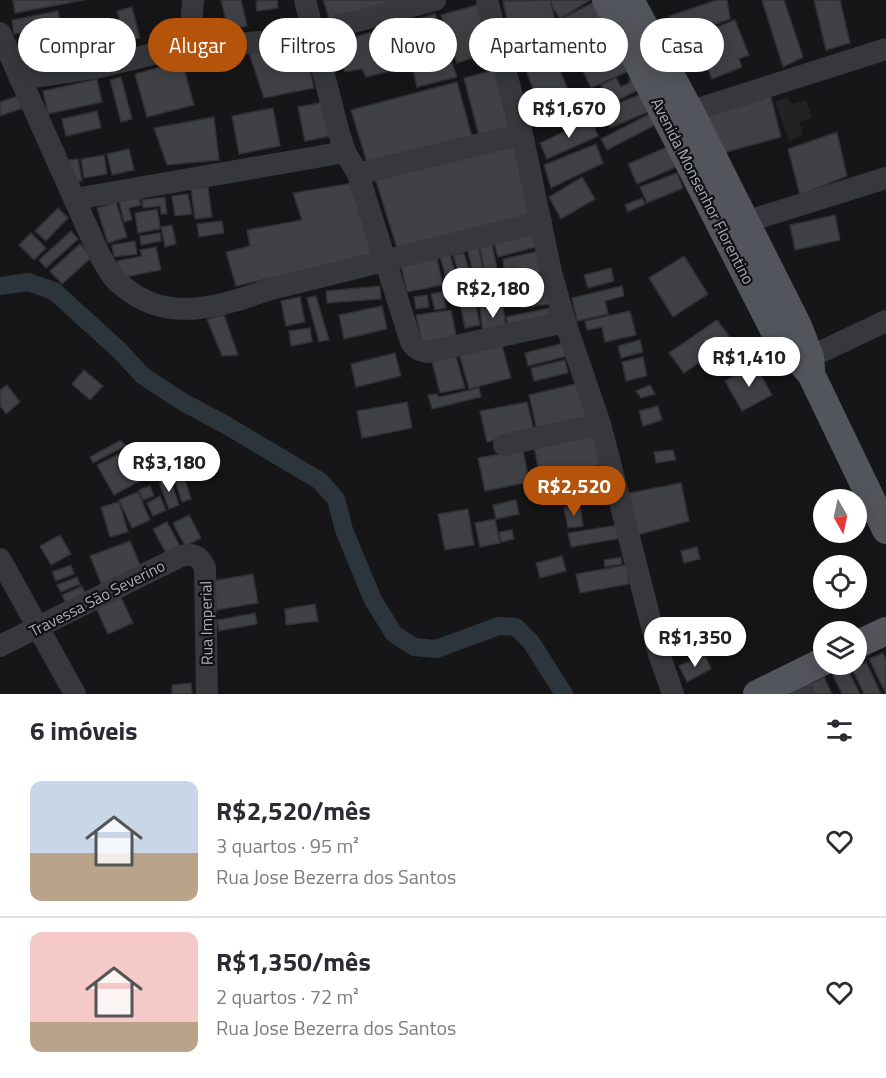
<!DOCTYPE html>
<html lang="pt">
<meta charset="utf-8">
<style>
:root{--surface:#fff;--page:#f2f2f3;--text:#2b2b33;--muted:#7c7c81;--line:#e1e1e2;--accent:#b45309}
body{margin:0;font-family:"Titillium Web",sans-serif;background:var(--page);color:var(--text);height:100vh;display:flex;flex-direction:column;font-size:22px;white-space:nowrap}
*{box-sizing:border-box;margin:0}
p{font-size:20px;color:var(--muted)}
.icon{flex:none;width:33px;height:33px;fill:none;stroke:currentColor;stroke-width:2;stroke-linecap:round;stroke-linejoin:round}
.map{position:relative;height:694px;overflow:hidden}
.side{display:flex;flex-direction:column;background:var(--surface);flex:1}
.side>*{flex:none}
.guide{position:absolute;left:18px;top:18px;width:850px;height:54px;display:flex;gap:12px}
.needle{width:39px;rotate:171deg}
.buttons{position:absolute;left:813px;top:489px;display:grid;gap:12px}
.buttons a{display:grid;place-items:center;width:54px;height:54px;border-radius:50%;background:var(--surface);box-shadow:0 3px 15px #0003;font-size:30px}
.price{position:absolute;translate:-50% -51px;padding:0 14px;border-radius:21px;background:#fff;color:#222;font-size:20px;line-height:39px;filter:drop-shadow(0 2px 3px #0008)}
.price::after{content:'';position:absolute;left:50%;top:36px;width:18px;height:14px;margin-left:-9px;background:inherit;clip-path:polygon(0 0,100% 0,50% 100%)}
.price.on{background:var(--accent);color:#fff}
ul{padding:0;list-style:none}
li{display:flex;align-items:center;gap:18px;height:150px;padding:0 30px}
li+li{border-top:2px solid var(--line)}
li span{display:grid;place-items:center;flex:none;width:168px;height:120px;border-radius:12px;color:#555}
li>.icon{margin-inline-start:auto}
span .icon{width:72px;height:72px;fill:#fffc;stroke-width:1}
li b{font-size:26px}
h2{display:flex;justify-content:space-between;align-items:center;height:72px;padding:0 30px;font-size:26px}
.tag{padding:0 21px;border-radius:27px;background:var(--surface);box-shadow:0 3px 15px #0003;font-size:21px;line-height:54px}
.tag.on{background:var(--accent);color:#fff}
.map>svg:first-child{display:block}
.built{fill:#222225}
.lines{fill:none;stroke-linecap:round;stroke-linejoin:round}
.canal{stroke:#2c353c;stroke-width:18}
.building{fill:#404145;stroke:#303034;stroke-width:1.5}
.minor{stroke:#37383d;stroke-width:22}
.major{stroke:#53555c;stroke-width:28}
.labels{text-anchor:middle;stroke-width:4.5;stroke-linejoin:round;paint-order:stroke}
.street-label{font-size:16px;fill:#a8adb8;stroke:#111113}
</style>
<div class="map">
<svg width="886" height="694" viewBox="0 0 886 694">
<rect width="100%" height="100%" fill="#161618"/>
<!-- built -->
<path class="built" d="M787,98L792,104L806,100L812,118L799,122L803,135L789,141L775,102Z"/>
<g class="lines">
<!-- canal -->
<path class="canal" d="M0,286L28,282L54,291L120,351L143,376L183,402L226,425L320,481L336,499L344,530L373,600L394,634L414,647L436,649L499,626L516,627L531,642L564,694"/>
</g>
<!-- building -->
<path class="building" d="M13,0H84L15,13Z
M221,0H241L247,26L228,30Z
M277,0L278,8L257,11L256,1Z
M323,0H400L331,24Z
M550,0L555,20L509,30L503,1Z
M551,0H590L560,19L551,5Z
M717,0H727L730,19L677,38L669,16Z
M762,0H784L803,57L783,67Z
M814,0H840L850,43L826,50Z
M592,3L616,37L581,56L559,20Z
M477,5L491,52L457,63L441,15Z
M132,7L140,38L125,41L117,11Z
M58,11L61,25L14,34L12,20Z
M435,14L457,77L417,87L412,66L366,77L362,69L345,72L334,43Z
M735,20L749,55L739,59L742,67L712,79L698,45L708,41L704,32Z
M87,22L94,47L76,51L70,27Z
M57,34L63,57L30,66L23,43Z
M548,39L568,90L538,102L520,54Z
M304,43L314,88L264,98L249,53Z
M618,48L629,71L591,88L580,65Z
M182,61L194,105L147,117L135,74Z
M495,70L509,128L479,136L464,78Z
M630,74L638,90L603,108L598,97L605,94L601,85L616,77L621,87L629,83Z
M121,77L132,119L121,122L110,80Z
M97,79L102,102L48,114L43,91Z
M457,82L472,137L368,166L351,110Z
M770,93L781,137L719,154L702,118Z
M572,94L578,105L547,121L542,108Z
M641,94L648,112L610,128L602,110Z
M18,96L23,108L0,116V102Z
M324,102L331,136L305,141L298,107Z
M273,108L280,146L239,154L232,116Z
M97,111L101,128L66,136L62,119Z
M653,112L659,123L607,150L601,139Z
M214,117L219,160L167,165L154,128Z
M591,119L598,136L547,159L540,143Z
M837,132L847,176L800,195L788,149Z
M514,144L529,215L397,248L375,178Z
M596,144L603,163L551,188L544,165Z
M667,147L676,167L637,184L628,164Z
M129,149L134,170L112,175L107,154Z
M104,155L107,174L84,178L81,159Z
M78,159L82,181L74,182L69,160Z
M677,173L683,188L647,203L640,187Z
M582,177L595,199L561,219L549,197Z
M353,183L372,255L236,286L226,252L250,246L247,230L302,220L293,193Z
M208,187L212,217L195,219L191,189Z
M188,194L192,214L175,216L172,196Z
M139,197L141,205L129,208L132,220L124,222L119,201Z
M165,197L167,214H161L160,206L143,208L142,200Z
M642,198L645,204L628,212L625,205Z
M116,202L127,237L108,243L97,208Z
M58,208L68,218L46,241L35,231Z
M157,209L160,225L159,229L138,233L135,213Z
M835,215L840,240L795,250L790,225Z
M222,221L224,233L199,237L197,224Z
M172,225L176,244L165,247L161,227Z
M535,229L540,246L498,257L493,240Z
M71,231L78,239L46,268L39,260Z
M31,233L46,248L34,260L19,245Z
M160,233L161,241L141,245L140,236Z
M491,239L498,274L486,278L479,243Z
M135,241L137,254L114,257L112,245Z
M80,244L92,257L62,284L50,271Z
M478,246L484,276L474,279L467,247Z
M156,247L161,270L120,278L117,261L142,256L140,250Z
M449,251L458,282L448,285L439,253Z
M539,251L543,273L512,276L513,267L504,270L503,259Z
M464,253L472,280L462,282L453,255Z
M436,254L443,285L407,292L400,262Z
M684,256L708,294L673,317L649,278Z
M611,268L614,281L588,288L584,275Z
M545,275L550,304L520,308L516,279Z
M498,277L503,299L489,302L484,280Z
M380,286L381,299L327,303L326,291Z
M622,286L624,296L605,301L608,314L577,321L572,298Z
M459,288L461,295L444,298L446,308L435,310L431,294Z
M427,295L429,307L416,309L414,297Z
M474,295L480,325L465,328L459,298Z
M316,296L329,340L319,342L307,298Z
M300,297L305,322L286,326L281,301Z
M503,304L506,331L483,334L480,307Z
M382,306L387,329L344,339L339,315Z
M550,308L552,320L509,329L506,317Z
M451,310L457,340L423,347L416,315Z
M630,311L636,335L605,342L602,327L587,330L585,321Z
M224,315L238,355L222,356L207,319Z
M717,320L732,340L684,373L669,353Z
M310,328L312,342L291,346L289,331Z
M640,340L643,352L621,358L618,346Z
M501,342L511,378L469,389L459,353Z
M564,343L567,356L528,366L525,353Z
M395,353L401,376L356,387L351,364Z
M455,353L465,388L440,393L431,358Z
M643,357L647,376L626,381L622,362Z
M565,360L568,373L534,381L531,368Z
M755,364L772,395L742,411L725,381Z
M84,370L103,386L90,400L72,384Z
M576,384L588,418L537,430L529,395Z
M7,385L20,402L6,414L0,406V390Z
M650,385L655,394L641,398L636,391Z
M479,388L481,397L432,409L428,395L437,394L439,397Z
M407,402L412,428L362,438L357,411Z
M527,402L534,430L487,442L480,411Z
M658,406L662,420L643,426L639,411Z
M596,434L602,465L540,477L534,447Z
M121,440L125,446L93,463L90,457Z
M127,450L145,478L114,495L97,465Z
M523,450L529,482L485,491L478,458Z
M673,450L676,460L656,463L654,452Z
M182,470L191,499L182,502L173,474Z
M170,478L179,505L169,509L159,482Z
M607,483L610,495L573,503L571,491Z
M681,483L689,521L637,535L629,493Z
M150,486L154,496L143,500L139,490Z
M138,492L150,520L132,528L119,500Z
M160,496L166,510L153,516L147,503Z
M516,500L519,514L496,519L493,505Z
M119,502L128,532L110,537L101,507Z
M580,506L583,526L568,528L564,508Z
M468,509L474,545L445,550L438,514Z
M189,515L201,538L185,546L173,523Z
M495,519L500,543L480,547L475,523Z
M167,522L181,548L167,555L153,529Z
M618,525L622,538L571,547L568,533Z
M512,530L514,539L501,542L499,532Z
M60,535L71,554L51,565L40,546Z
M130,541L143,572L103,588L90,556Z
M697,547L700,559L684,563L681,551Z
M562,556L566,571L540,578L536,563Z
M621,557L622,564L605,567L604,560Z
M71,565L74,574L56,581L52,572Z
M626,565L629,584L580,593L576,574Z
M253,574L258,603L217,610L212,581Z
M77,577L80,584L61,592L57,585Z
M82,586L86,596L67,604L62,595Z
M121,597L133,623L108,634L96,608Z
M315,604L318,621L286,625L285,609Z
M255,613L257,624L219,631L217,620Z
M883,653L886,660V694L869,659Z
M705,655L711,669L687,682L679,666Z
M866,662L881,694H864L852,669Z
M847,668L860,694H842L833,675Z
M824,677L832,694H815L810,684Z
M191,683L192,694H172V685Z"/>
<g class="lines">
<!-- minor -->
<path class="minor" d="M305,0L337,126L345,152L358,174L411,342C416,349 420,351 428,352L565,322
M487,0L522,134L551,272L565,322L600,424L659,654L673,694
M0,33L99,254C104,262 108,271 114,278C118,284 126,288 132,293C175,323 227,304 271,289L541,222
M186,46L191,27L193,0
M20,79L99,67L186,46L227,45L270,41L313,33L435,0
M676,116L886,49
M358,174L522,134
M75,199L345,152
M731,229L745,222L886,178
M810,357L886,321
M504,445L600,424
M0,559L75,694
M0,646L181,556C194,553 200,556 205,568L207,694
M796,674L803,694"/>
<!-- major -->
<path class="major" d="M606,0L777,336L811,374L886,530
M630,0L690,111L798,326L810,357L811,369
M856,645L886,631
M757,694L824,661"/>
</g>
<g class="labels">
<!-- street labels -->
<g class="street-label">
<text transform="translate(703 191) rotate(63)" y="6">Avenida Monsenhor Florentino</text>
<text transform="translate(97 598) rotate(-27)" y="6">Travessa São Severino</text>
<text transform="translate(206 623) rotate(-91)" y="6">Rua Imperial</text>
</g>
</g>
</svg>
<div class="buttons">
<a><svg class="needle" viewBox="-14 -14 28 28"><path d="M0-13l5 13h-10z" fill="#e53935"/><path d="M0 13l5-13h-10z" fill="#7c7c81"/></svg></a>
<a><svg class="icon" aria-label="locate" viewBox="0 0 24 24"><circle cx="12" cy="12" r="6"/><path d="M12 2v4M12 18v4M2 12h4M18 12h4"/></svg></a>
<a><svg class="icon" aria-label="layers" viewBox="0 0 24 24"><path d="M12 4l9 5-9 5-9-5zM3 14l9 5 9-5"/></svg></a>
</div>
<b class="price" style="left:569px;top:139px">R$1,670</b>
<b class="price" style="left:493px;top:319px">R$2,180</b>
<b class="price" style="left:749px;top:388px">R$1,410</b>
<b class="price" style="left:169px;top:493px">R$3,180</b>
<b class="price on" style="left:574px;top:517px">R$2,520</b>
<b class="price" style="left:695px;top:668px">R$1,350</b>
<div class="guide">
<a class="tag">Comprar</a>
<a class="tag on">Alugar</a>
<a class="tag">Filtros</a>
<a class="tag">Novo</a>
<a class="tag">Apartamento</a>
<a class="tag">Casa</a>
</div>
</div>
<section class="side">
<h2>6 imóveis<svg class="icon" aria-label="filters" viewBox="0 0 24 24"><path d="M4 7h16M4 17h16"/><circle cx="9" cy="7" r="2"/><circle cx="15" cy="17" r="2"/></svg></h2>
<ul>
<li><span style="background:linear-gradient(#c9d6e8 60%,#b9a48a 0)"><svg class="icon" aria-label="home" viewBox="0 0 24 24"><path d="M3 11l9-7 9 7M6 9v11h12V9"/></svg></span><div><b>R$2,520/mês</b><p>3 quartos · 95 m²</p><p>Rua Jose Bezerra dos Santos</p></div><svg class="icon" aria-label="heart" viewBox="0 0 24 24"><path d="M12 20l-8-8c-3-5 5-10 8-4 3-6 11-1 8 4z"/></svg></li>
<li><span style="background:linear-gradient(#f6c9c9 75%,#b9a48a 0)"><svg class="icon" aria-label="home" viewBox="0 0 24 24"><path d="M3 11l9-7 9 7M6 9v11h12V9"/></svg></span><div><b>R$1,350/mês</b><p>2 quartos · 72 m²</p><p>Rua Jose Bezerra dos Santos</p></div><svg class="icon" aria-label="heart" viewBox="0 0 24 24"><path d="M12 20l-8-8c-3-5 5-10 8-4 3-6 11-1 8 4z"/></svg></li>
</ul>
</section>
